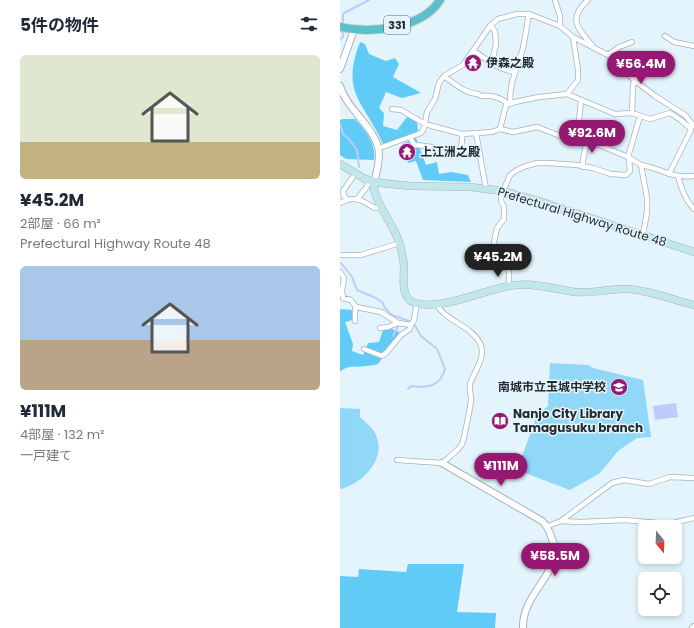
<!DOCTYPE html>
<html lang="ja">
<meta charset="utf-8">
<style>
:root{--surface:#fff;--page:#f2f2f3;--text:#1f2937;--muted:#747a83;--accent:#951973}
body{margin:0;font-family:Poppins,"Noto Sans JP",sans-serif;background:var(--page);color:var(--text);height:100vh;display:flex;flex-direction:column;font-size:15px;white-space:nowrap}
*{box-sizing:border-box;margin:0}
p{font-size:13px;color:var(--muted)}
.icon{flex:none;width:22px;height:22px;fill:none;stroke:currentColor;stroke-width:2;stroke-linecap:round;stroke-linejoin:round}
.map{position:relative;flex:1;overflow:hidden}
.drawer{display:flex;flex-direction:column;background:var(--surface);width:340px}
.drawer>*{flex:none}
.needle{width:26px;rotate:161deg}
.buttons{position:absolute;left:298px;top:520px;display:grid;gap:8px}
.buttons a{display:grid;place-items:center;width:44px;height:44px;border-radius:6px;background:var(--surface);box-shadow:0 2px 6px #0003;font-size:20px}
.price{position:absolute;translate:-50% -34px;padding:0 9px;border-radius:14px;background:var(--accent);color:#fff;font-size:13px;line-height:26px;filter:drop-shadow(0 1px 2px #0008)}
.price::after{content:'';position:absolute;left:50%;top:24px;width:12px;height:9px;margin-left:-6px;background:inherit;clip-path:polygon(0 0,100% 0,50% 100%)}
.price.current{background:#222;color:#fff}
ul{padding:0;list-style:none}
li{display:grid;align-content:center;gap:8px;height:212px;padding:0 20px}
li span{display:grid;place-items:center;height:124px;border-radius:6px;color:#555}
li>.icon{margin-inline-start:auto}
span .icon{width:72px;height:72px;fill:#fffc;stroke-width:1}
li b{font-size:17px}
h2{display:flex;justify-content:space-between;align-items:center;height:48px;padding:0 20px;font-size:17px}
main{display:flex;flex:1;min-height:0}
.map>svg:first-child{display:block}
.green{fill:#91d7f7}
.forest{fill:#60cbf7}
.water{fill:#bfcbfc}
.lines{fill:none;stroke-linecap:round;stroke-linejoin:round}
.stream{stroke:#bfcbfc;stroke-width:2}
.minor-casing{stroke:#a4b4bb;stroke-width:6}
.tertiary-casing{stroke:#a4b4bb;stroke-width:8}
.secondary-casing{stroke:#a4b4bb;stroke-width:8}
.trunk-casing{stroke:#d3d4d5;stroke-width:10}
.minor{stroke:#fff;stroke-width:4.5}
.tertiary{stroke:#fff;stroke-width:6}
.secondary{stroke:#c1e7eb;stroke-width:7}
.trunk{stroke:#5ac0ca;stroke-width:8}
.labels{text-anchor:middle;stroke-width:3;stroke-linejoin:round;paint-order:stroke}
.shield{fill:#e3f4fc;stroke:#5d676b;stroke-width:1}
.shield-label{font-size:11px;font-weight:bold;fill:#242a2d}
.poi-label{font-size:12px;font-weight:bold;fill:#242a2d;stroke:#e3f4fc;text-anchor:start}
.street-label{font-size:12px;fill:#242a2d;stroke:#e3f4fc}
</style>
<main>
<section class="drawer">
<h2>5件の物件<svg class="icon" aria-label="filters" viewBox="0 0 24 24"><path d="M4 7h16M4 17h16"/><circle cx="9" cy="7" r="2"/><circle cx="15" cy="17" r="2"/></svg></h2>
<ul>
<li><span style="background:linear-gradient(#dfe7d0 70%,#c2b280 0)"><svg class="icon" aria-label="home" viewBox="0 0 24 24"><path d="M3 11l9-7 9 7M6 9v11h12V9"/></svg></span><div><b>¥45.2M</b><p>2部屋 · 66 m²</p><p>Prefectural Highway Route 48</p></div></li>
<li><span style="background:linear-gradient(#a9c7e8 60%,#b9a48a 0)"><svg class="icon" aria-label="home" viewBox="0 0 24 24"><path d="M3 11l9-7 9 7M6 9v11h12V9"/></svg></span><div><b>¥111M</b><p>4部屋 · 132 m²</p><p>一戸建て</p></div></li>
</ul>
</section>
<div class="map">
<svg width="354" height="628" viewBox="0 0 354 628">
<rect width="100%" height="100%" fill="#e3f4fc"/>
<!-- green -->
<path class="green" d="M210,363L248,365L253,368L303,380L311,437L297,438L278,451L260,473L230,490L177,470L197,415L208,406Z
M0,408L20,409V417C25,422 32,427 35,433C48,458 23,483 1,489H0Z"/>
<!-- forest -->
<path class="forest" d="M20,42L25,44L29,54L46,61L55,58L59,64L53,77L81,93L62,98L46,92L39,108L44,113L43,126L57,130L67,117L77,122L78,131L69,136L43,144C24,101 0,94 20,42Z
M3,119H15C26,131 36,143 34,160L6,159L0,155V120Z
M76,138L86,165L97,162L99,174L111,172L128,175L131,182L83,180L76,161L68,163L62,144Z
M0,309L12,310L13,320L5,322L13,344L12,351L23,355L28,343L39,342L43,330L52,329L61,333L38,364C33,365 29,366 25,366C15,368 8,364 0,372Z
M68,564H124L117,612L156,613L155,628H0V576L18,577L19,569L66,572Z"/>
<!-- water -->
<path class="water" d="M336,403L338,417L315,420L313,406Z"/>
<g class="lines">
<!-- stream -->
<path class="stream" d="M3,25V15L4,13L29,0
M0,39L3,37V30
M0,124L3,134L10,140L17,150L19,167
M0,263L2,264L12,277L17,290L36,298L42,302L45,308L52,315L69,321L74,324L81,336L97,349L105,369C100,387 87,388 71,386L68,389
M53,336L58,326"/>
<defs>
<path id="minor" d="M215,0L220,16V26
M248,0C227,19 238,29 252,45
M150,26L155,31L156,44L152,63
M325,36L334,42L354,46
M134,51C146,59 161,71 175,72
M268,55L279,47L292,42
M104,76C115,84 124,93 138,94L141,96C152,95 159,97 169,104
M227,94L238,80V70L233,37
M171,103C167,90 179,62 183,48C185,37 187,25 189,14
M52,109L61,110L85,124L122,134L152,132L160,129L173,132L197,127L223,137L247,140L288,157L301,165L307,198V212L303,235
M292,113L293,86L294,80L315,60
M239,120L241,100
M160,129L166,105L175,102L199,97L227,94L275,114L292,113L310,119L330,113L342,121L350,128L353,125
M136,133L146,189
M70,138L74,144L76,145L92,147
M39,148L81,133L84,128L87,112L95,99L99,83L104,76L123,65L150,26L158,19L177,14H189L220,26L233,37L268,55L294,80L315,96L345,115L354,126
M120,155C120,147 123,142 122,134
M288,157L300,116
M301,165C320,168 333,179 354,176
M243,167V160L247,140
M329,174L351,130L350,128
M338,176C341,188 345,200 354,209
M7,199L4,196L3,191L15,174
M17,199L26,188L30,181
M0,203C16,195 21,200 35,208L41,206
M0,255H21L60,243
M0,272L4,278L2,291L3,298L11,300L16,307L41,312L58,323L71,325
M169,286V272L166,265L157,255L154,249V242L157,228L164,219V207L161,201V196L170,175L177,170L186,166L197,163H208L237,165L253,168L271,174L286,175L290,171L289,158
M15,321V310L16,307
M40,328L48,327L58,323
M24,349L42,356L47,352L61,335L70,329L71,325L74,320L77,303
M57,460L102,463C107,459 119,450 122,444C124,440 131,404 131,399C131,394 129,389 130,384C134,372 147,356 140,343C130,325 106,321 97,305
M221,521L240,522L285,520L329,524L354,518
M208,526L221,521L272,483L284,480L309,484L330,477L354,478"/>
<path id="tertiary" d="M0,69L14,30
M0,86C7,109 32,125 38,147C41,158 37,172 34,182
M102,463L202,521C207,526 209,530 211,536C212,540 215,544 215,548C216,577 182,595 183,628
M353,628L354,627"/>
<path id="secondary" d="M0,164L25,179L41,183L71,186L130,187L163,191L199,201L354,252
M34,182C31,199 55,225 60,245C62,251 63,259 64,266C64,278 60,298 75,303C105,311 145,288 176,285C196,283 215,289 235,292C253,294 269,288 287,289C310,290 332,300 354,305"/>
<path id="trunk" d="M0,27C30,34 82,29 100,0"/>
</defs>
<!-- minor casing -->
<use href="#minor" class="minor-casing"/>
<!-- tertiary casing -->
<use href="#tertiary" class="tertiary-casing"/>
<!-- secondary casing -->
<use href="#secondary" class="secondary-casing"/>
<!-- trunk casing -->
<use href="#trunk" class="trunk-casing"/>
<!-- minor -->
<use href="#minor" class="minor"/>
<!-- tertiary -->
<use href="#tertiary" class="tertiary"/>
<!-- secondary -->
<use href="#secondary" class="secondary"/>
<!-- trunk -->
<use href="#trunk" class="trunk"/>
</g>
<!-- icons -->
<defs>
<symbol id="temple-disc" viewBox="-11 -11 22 22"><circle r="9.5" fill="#951973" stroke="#e3f4fc"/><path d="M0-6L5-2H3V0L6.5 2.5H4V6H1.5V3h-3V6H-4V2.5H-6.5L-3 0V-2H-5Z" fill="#fff"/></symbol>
<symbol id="school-disc" viewBox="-11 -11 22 22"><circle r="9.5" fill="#951973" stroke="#e3f4fc"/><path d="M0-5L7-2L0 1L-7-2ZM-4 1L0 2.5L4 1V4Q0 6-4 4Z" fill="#fff"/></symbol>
<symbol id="library-disc" viewBox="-11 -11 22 22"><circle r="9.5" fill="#951973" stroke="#e3f4fc"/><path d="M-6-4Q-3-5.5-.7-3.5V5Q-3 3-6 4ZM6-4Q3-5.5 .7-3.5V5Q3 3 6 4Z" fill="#fff"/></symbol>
</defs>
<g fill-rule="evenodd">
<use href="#temple-disc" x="123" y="53" width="20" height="20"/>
<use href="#temple-disc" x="57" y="142" width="20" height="20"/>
<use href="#school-disc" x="269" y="377" width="20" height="20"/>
<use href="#library-disc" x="150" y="411" width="20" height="20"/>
</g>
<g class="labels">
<!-- shield labels -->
<rect class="shield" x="44" y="16" width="26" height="18" rx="3"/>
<g class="shield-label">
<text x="57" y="29">331</text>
</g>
<!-- poi labels -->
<g class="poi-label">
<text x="146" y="67">伊森之殿</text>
<text x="80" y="156">上江洲之殿</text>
<text x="266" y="391" text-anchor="end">南城市立玉城中学校</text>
<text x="173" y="418">Nanjo City Library<tspan x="173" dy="14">Tamagusuku branch</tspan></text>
</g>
<!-- street labels -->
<g class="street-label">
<text transform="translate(242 217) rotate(17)" y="4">Prefectural Highway Route 48</text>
</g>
</g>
</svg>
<div class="buttons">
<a><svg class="needle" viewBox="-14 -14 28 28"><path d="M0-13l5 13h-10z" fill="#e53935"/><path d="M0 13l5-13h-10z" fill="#747a83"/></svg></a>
<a><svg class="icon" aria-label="locate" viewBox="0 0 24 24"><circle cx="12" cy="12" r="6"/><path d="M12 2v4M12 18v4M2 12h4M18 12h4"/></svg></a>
</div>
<b class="price" style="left:301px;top:85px">¥56.4M</b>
<b class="price" style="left:252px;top:154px">¥92.6M</b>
<b class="price current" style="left:158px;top:278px">¥45.2M</b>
<b class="price" style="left:161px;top:487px">¥111M</b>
<b class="price" style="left:215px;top:577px">¥58.5M</b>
</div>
</main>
